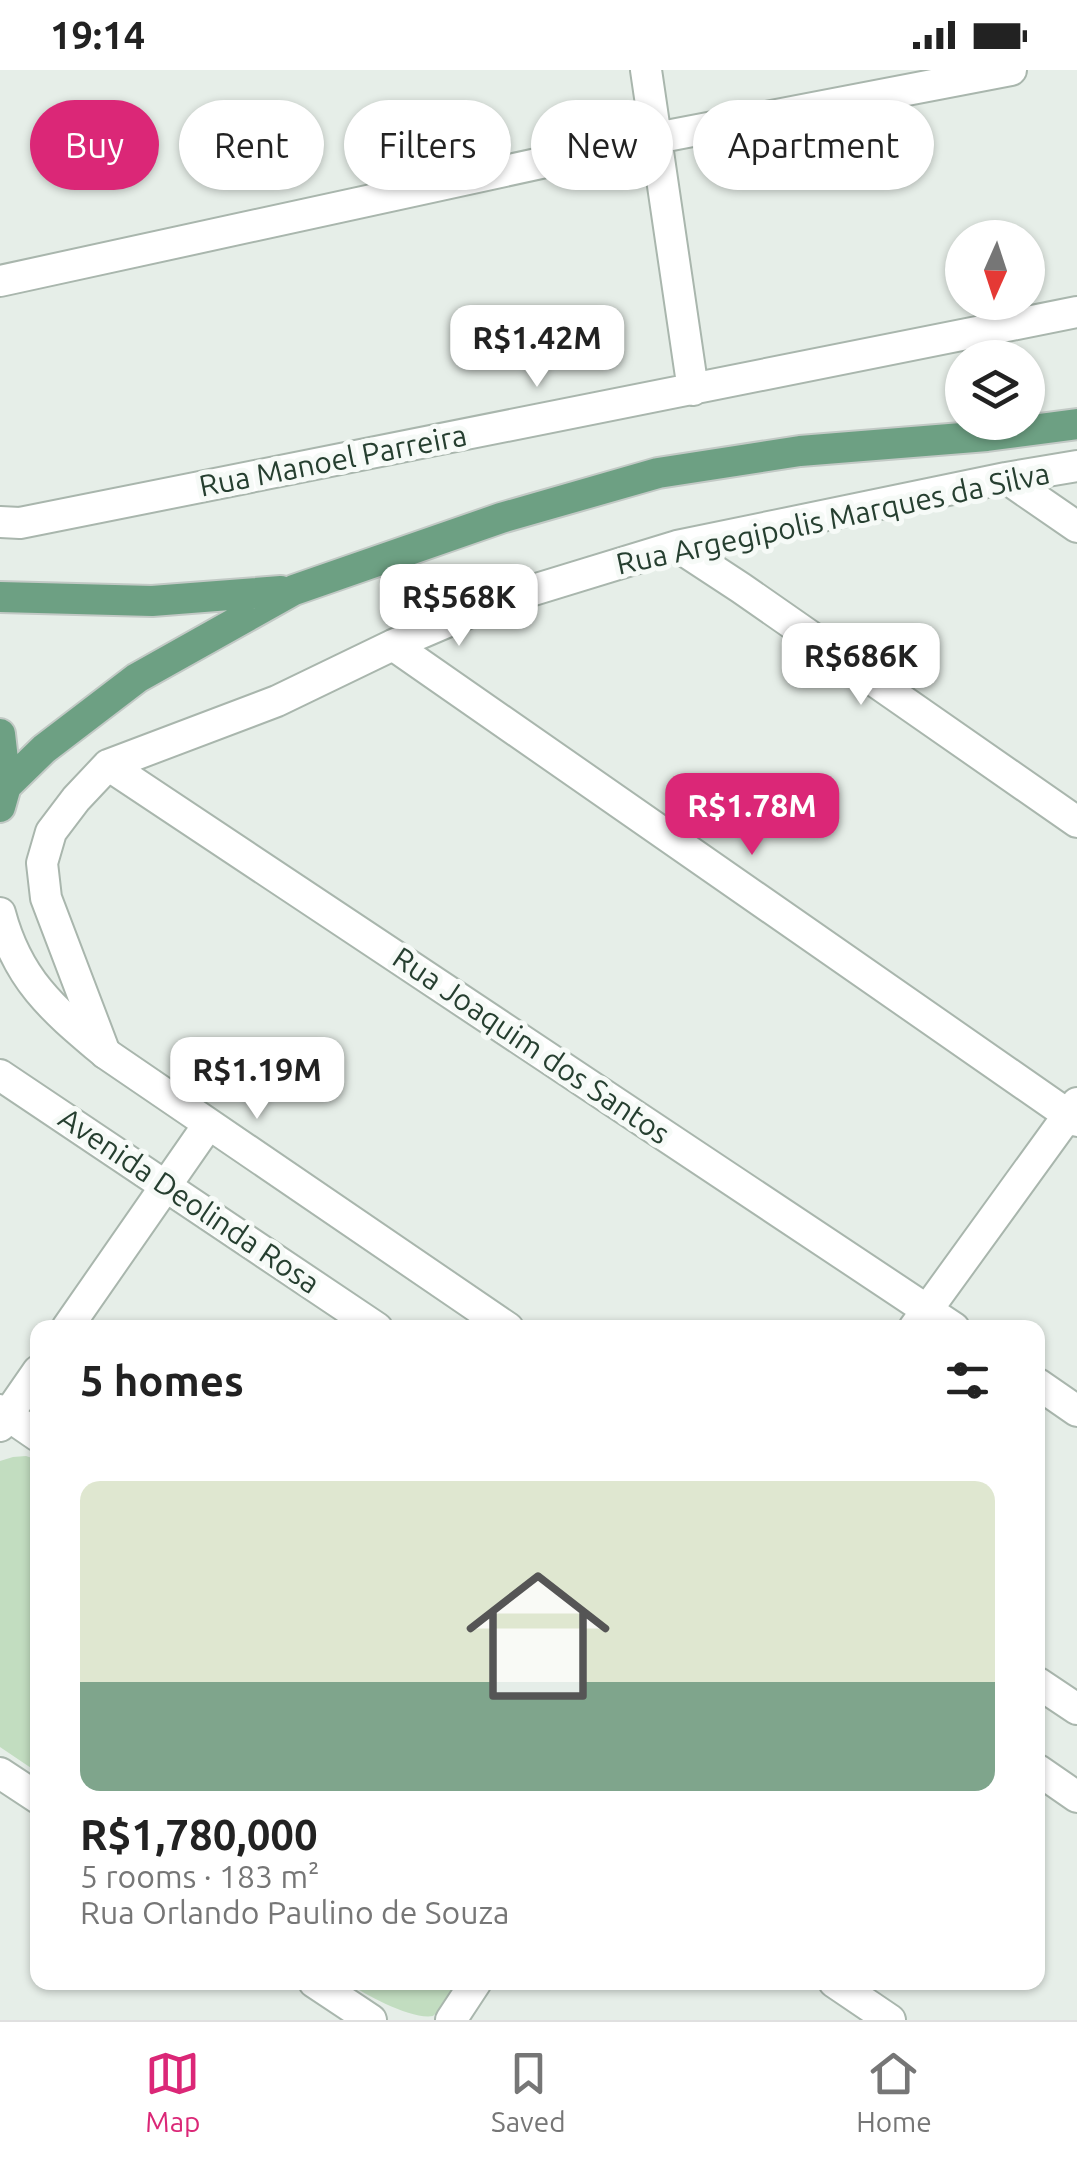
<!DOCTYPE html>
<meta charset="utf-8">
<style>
:root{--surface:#fff;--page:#f6f6f6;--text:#222;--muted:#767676;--line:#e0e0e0;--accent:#db2777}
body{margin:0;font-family:Ubuntu,sans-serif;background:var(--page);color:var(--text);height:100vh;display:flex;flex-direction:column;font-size:38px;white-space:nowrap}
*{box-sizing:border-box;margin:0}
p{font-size:32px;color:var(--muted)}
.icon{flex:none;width:55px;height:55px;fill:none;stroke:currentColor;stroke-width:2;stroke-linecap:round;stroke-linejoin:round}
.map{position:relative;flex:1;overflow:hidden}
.drawer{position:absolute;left:30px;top:1250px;width:1015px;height:670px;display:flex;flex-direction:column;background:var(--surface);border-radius:20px;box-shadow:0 2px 8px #0004}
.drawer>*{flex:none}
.hud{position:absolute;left:30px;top:30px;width:1018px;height:90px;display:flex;gap:20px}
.needle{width:65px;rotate:183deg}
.controls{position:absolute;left:945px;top:150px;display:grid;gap:20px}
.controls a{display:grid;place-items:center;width:100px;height:100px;border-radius:50%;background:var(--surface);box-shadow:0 2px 8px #0004;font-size:50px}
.price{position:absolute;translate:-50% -85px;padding:0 22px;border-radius:20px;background:#fff;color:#222;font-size:32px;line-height:65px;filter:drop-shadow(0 2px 5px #0008)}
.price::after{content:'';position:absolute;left:50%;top:60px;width:30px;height:22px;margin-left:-15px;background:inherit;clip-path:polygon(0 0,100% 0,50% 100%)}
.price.on{background:var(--accent);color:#fff}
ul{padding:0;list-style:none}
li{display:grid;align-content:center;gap:20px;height:530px;padding:0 50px}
li span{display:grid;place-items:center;height:310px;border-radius:20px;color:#555}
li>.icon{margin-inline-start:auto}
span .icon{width:180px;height:180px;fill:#fffc;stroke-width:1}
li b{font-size:42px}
h2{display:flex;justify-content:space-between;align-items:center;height:120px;padding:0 50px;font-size:42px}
.pill{padding:0 35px;border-radius:45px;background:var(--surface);box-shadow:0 2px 8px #0004;font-size:35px;line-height:90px}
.pill.on{background:var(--accent);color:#fff}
.status{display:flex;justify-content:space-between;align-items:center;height:70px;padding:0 50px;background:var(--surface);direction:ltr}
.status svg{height:28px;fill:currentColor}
.menu{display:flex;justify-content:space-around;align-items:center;height:140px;border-top:2px solid var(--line);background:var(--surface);font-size:28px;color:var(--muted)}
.menu a{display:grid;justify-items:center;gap:5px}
.menu .on{color:var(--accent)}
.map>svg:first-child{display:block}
.green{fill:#c2ddc0}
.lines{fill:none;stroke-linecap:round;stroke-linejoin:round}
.minor-casing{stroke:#a9b6ad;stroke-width:34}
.tertiary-casing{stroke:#a9b6ad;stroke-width:34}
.primary-casing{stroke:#c2c9c5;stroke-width:34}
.minor{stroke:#fff;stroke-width:30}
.tertiary{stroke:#fff;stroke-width:30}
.primary{stroke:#6da083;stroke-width:30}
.labels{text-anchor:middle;stroke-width:10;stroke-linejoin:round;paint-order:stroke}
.street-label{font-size:30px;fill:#263f30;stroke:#f6faf7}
</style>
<div class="status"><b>19:14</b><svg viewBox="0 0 49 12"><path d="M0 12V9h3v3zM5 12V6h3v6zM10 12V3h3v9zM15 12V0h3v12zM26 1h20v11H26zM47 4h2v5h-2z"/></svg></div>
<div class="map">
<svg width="1077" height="1950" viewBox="0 0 1077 1950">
<rect width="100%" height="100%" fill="#e6eee8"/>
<!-- green -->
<path class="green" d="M26,1386L38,1390L37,1702L0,1677V1391L13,1387Z
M348,1913L456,1912V1913C449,1923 443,1938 433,1946C412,1950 366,1925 348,1913Z"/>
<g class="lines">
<defs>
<path id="minor" d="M646,0L693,320
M0,211L656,68L1011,0
M1006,408L1077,457
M0,452L20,453L1077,242
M677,476L741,518L1077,752
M393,575L1077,1051
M108,695L954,1258
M105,983L46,828L42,793L51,762L76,729L108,695L277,631L393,575L491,533L677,476L1006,408L1077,396
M67,1258L208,1055
M914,1258L1077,1033
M1038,1314L1077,1341
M0,1340L38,1366
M0,1356L38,1301
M0,1703L38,1728
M314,1912L371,1950
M834,1912L890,1950
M451,1950L476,1912"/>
<path id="tertiary" d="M0,843C18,911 54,940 105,983L508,1258
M0,1005L377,1258
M1038,1613L1077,1639
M1038,1700L1077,1727"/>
<path id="primary" d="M0,527L152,531L281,521
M0,664L6,716L0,737
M6,716L44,679L137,608L294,520L501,448L658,403L800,381L987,366L1077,354"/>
</defs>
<!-- minor casing -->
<use href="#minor" class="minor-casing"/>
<!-- tertiary casing -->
<use href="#tertiary" class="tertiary-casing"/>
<!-- primary casing -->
<use href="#primary" class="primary-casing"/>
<!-- minor -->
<use href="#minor" class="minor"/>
<!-- tertiary -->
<use href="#tertiary" class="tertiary"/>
<!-- primary -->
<use href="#primary" class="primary"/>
</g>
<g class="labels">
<!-- street labels -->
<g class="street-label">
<text transform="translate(333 391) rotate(-11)" y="10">Rua Manoel Parreira</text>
<text transform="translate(833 449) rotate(-12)" y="10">Rua Argegipolis Marques da Silva</text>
<text transform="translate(531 976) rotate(34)" y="10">Rua Joaquim dos Santos</text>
<text transform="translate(189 1131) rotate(34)" y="10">Avenida Deolinda Rosa</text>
</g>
</g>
</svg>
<div class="controls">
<a><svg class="needle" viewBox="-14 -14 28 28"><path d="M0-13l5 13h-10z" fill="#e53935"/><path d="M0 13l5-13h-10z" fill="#767676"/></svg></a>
<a><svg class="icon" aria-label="layers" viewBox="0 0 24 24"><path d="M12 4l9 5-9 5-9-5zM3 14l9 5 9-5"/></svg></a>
</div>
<b class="price" style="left:537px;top:320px">R$1.42M</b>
<b class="price" style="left:459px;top:579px">R$568K</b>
<b class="price" style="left:861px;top:638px">R$686K</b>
<b class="price on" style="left:752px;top:788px">R$1.78M</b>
<b class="price" style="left:257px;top:1052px">R$1.19M</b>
<div class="hud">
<a class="pill on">Buy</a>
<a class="pill">Rent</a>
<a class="pill">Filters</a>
<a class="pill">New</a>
<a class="pill">Apartment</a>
</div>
<section class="drawer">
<h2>5 homes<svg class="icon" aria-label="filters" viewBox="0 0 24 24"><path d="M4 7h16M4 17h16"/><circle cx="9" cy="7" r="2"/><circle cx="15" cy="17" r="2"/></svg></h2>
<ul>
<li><span style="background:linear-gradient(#dfe7d0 65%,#7fa58c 0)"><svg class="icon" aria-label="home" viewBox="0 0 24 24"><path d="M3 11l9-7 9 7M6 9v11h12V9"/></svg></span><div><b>R$1,780,000</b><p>5 rooms · 183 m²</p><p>Rua Orlando Paulino de Souza</p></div></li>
</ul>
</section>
</div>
<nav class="menu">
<a class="on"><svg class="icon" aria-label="map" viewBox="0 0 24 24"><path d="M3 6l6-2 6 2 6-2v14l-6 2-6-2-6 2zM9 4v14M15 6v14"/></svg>Map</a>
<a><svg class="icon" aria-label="saved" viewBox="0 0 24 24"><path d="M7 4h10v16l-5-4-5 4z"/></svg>Saved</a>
<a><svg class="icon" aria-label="home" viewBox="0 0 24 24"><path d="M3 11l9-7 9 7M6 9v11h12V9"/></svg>Home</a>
</nav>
